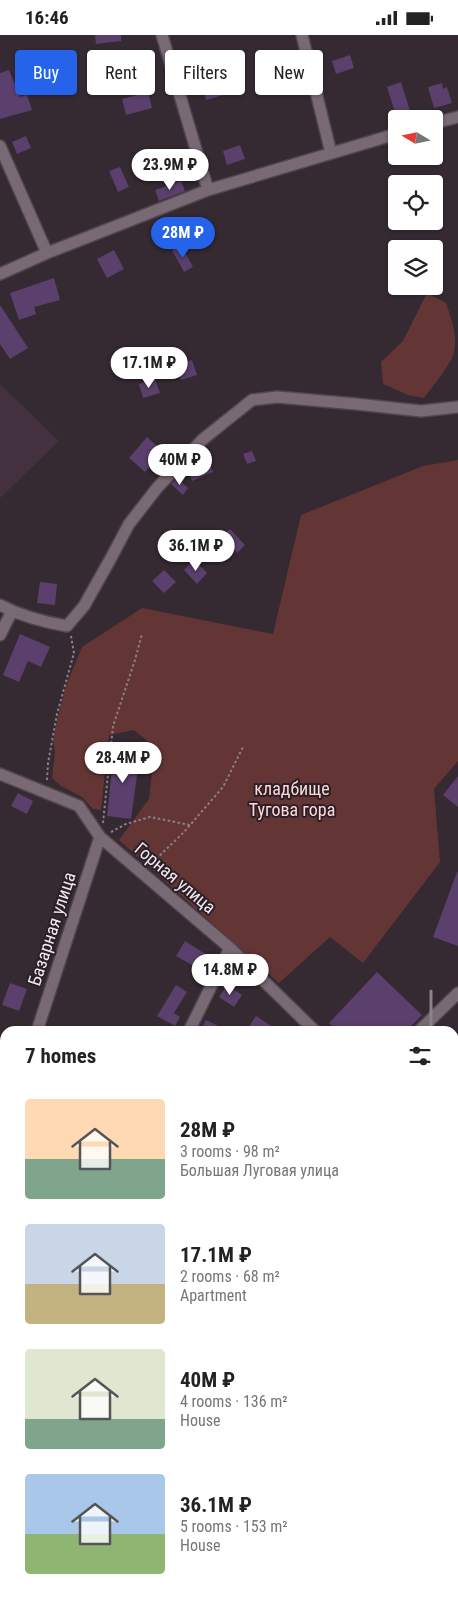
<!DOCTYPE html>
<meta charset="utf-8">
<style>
:root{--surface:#fff;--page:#f6f6f6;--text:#222;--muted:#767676;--accent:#2563eb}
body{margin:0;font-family:"Roboto Condensed",sans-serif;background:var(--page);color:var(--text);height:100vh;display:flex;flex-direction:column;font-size:19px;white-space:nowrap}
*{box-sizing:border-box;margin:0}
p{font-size:16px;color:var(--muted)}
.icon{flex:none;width:28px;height:28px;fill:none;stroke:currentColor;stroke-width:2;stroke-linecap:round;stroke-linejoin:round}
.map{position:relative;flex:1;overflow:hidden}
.drawer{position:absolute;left:0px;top:991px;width:459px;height:571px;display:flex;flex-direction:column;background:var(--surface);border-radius:15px 15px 0 0;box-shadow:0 1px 4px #0004}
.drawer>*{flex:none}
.hud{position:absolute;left:15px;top:15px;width:429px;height:45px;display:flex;gap:10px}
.needle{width:32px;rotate:280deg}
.controls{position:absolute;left:388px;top:75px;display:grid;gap:10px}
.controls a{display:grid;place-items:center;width:55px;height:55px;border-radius:5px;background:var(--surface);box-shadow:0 1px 4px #0004;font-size:25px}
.price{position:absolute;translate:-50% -42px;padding:0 11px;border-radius:18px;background:#fff;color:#222;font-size:16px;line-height:32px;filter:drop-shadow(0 1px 2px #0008)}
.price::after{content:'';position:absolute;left:50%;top:30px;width:15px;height:11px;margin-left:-8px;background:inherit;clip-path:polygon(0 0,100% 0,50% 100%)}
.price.selected{background:var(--accent);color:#fff}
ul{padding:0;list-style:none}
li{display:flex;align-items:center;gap:15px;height:125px;padding:0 25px}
li span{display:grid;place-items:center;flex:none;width:140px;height:100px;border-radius:5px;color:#555}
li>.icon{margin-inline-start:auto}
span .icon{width:60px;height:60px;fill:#fffc;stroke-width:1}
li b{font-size:21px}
h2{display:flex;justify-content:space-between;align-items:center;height:60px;padding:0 25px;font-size:21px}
.pill{padding:0 18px;border-radius:5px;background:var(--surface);box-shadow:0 1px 4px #0004;font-size:18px;line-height:45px}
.pill.selected{background:var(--accent);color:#fff}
.status{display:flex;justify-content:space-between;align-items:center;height:35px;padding:0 25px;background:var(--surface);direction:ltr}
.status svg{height:14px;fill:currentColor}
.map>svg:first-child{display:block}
.built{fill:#43313f}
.green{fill:#643535}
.building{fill:#5b3f6c}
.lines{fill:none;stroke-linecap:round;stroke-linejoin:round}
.service-casing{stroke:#50454d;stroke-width:8}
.minor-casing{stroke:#50454d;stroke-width:14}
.tertiary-casing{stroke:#50454d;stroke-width:15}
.path{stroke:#8a8087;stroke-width:2;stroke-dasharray:2.5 2.5;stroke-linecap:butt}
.service{stroke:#786974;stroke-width:5.5}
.minor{stroke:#786974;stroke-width:11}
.tertiary{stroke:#786974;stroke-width:12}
.rail{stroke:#8c8289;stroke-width:3}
.labels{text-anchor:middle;stroke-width:4;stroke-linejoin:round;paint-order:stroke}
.park-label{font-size:18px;fill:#ffd7d6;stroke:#2b1f28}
.street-label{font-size:18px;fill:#f1e8ee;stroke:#2b1f28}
</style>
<div class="status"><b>16:46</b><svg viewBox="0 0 49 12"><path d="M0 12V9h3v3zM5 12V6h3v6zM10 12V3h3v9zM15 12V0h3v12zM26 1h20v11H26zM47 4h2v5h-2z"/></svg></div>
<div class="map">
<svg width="458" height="1562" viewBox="0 0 458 1562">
<rect width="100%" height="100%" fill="#352932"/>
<!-- built -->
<path class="built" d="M0,349L59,406L0,463Z"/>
<!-- green -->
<path class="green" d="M427,258L446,268C451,283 458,301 454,317C451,330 432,352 424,363L408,360L383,349L381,327L403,306Z
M458,425V726L434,754L440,827L363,928L330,902L279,948L119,805L149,764L155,712L134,695L109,700L101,775L93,774L82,762L61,751L52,743L55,717L53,706L58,681L67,648L82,612L142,573L273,599L301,480L423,431Z"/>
<!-- building -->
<path class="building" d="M95,0H121V6L96,9Z
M350,20L354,33L336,39L332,26Z
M25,21L33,31L27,37L18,27Z
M131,22L135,36L98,48L94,34Z
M9,35L20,62L27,60L32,75L0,84V38Z
M231,45L234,57L206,65L203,52Z
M401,47L411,79L397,84L387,52Z
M442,48L443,54L447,52L452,68L434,73L428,52Z
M148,57L152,73L126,80L122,64Z
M26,101L31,113L17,119L12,107Z
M240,110L245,124L227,130L223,116Z
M120,132L129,152L118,157L109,136Z
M181,146L185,156L159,166L155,155Z
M181,210L193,232L184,237L172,215Z
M114,215L124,234L107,243L97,224Z
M54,243L60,265L34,272L36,279L19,285L10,258Z
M0,270L28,313L10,324L0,309Z
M192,325L197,340L181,345L176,330Z
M155,344L160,358L143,363L139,349Z
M147,402L157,411L154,414L160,420L145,437L129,423Z
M252,416L256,426L247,429L243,419Z
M207,423L213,437L192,446L187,432Z
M177,443L188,453L183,460L171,449Z
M230,494L245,510L237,518L222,501Z
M194,525L207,538L197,549L184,535Z
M164,535L176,547L164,558L152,546Z
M40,547L57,549L55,570L37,568Z
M20,599L50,612L41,632L28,626L19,647L3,640Z
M129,711L134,715L135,725L139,726L131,784L107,781L113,724H116L120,713Z
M458,741V772L443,760Z
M18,758L33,766L27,779L11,771Z
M457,837H458V911L433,902Z
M185,906L207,920L199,934L176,921Z
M377,937L422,980L406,996H337L329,988Z
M10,948L27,954L19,976L2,970Z
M176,950L187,957L174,978L180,982L175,991L157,981Z
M227,950L242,960L234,972L219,962Z
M256,981L279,996H246Z
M206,985L229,996H200Z"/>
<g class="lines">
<defs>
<path id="service" d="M454,1077L458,1079
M0,1384H5"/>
<path id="minor" d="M162,0L208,155
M302,0L331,118
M434,88L458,82
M0,111L47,218
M0,239L47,218L208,155L396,99
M0,570C21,581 43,587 67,591L84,571L111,523L129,489L157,453L202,405L252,365L277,362L356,369L421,376L458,372
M0,600L12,576
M0,739L79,771L100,802L230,913L315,996
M37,996L100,802
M189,996L230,913
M419,996L458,958
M0,1129L5,1092
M107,1562V1558"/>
<path id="tertiary" d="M251,1558V1562"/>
</defs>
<!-- service casing -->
<use href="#service" class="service-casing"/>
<!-- minor casing -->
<use href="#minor" class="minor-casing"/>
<!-- tertiary casing -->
<use href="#tertiary" class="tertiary-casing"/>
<!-- path -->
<path class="path" d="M47,745L48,728L57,679L74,618L71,601
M103,788L113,691L135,625L142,599
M111,797L126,789L150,782L190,790
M149,831L184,797L223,752L243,712"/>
<!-- service -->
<use href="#service" class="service"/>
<!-- minor -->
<use href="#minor" class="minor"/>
<!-- tertiary -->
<use href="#tertiary" class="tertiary"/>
<!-- rail -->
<path class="rail" d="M431,956V996
M454,1555L458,1548
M260,1558L261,1562"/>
</g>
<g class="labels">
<!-- park labels -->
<g class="park-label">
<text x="292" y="760">кладбище<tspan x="292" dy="21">Тугова гора</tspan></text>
</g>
<!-- street labels -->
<g class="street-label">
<text transform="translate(175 843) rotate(40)" y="6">Горная улица</text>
<text transform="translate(52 894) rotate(-72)" y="6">Базарная улица</text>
</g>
</g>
</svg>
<div class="controls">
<a><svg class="needle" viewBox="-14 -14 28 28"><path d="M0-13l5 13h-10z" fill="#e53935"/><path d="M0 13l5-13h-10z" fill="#767676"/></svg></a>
<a><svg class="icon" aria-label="locate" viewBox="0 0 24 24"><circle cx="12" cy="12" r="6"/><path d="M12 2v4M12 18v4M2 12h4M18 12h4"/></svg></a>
<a><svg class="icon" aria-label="layers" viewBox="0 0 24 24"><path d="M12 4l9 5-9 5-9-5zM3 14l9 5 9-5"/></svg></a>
</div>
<b class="price" style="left:170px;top:156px">23.9M ₽</b>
<b class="price selected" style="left:183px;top:224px">28M ₽</b>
<b class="price" style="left:149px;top:354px">17.1M ₽</b>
<b class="price" style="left:180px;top:451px">40M ₽</b>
<b class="price" style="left:196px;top:537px">36.1M ₽</b>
<b class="price" style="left:123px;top:749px">28.4M ₽</b>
<b class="price" style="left:230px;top:961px">14.8M ₽</b>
<div class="hud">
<a class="pill selected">Buy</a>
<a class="pill">Rent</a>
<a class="pill">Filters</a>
<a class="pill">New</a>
</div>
<section class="drawer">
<h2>7 homes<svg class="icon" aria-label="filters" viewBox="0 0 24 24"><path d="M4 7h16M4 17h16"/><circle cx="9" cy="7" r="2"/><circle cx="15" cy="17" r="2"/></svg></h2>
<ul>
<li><span style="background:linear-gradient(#ffd9b3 60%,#7fa58c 0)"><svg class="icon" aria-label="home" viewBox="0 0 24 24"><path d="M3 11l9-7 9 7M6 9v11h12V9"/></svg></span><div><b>28M ₽</b><p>3 rooms · 98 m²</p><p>Большая Луговая улица</p></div></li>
<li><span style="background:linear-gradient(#c9d6e8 60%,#c2b280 0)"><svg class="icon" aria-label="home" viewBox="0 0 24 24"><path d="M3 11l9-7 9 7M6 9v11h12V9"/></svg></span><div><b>17.1M ₽</b><p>2 rooms · 68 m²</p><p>Apartment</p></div></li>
<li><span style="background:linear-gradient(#dfe7d0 70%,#7fa58c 0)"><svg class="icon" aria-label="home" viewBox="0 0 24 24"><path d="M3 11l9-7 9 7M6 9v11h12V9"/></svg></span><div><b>40M ₽</b><p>4 rooms · 136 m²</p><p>House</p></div></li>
<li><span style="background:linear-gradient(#a9c7e8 60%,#8fb573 0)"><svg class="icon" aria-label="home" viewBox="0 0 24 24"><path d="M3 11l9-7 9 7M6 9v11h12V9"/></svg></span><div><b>36.1M ₽</b><p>5 rooms · 153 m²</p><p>House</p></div></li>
</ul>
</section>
</div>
